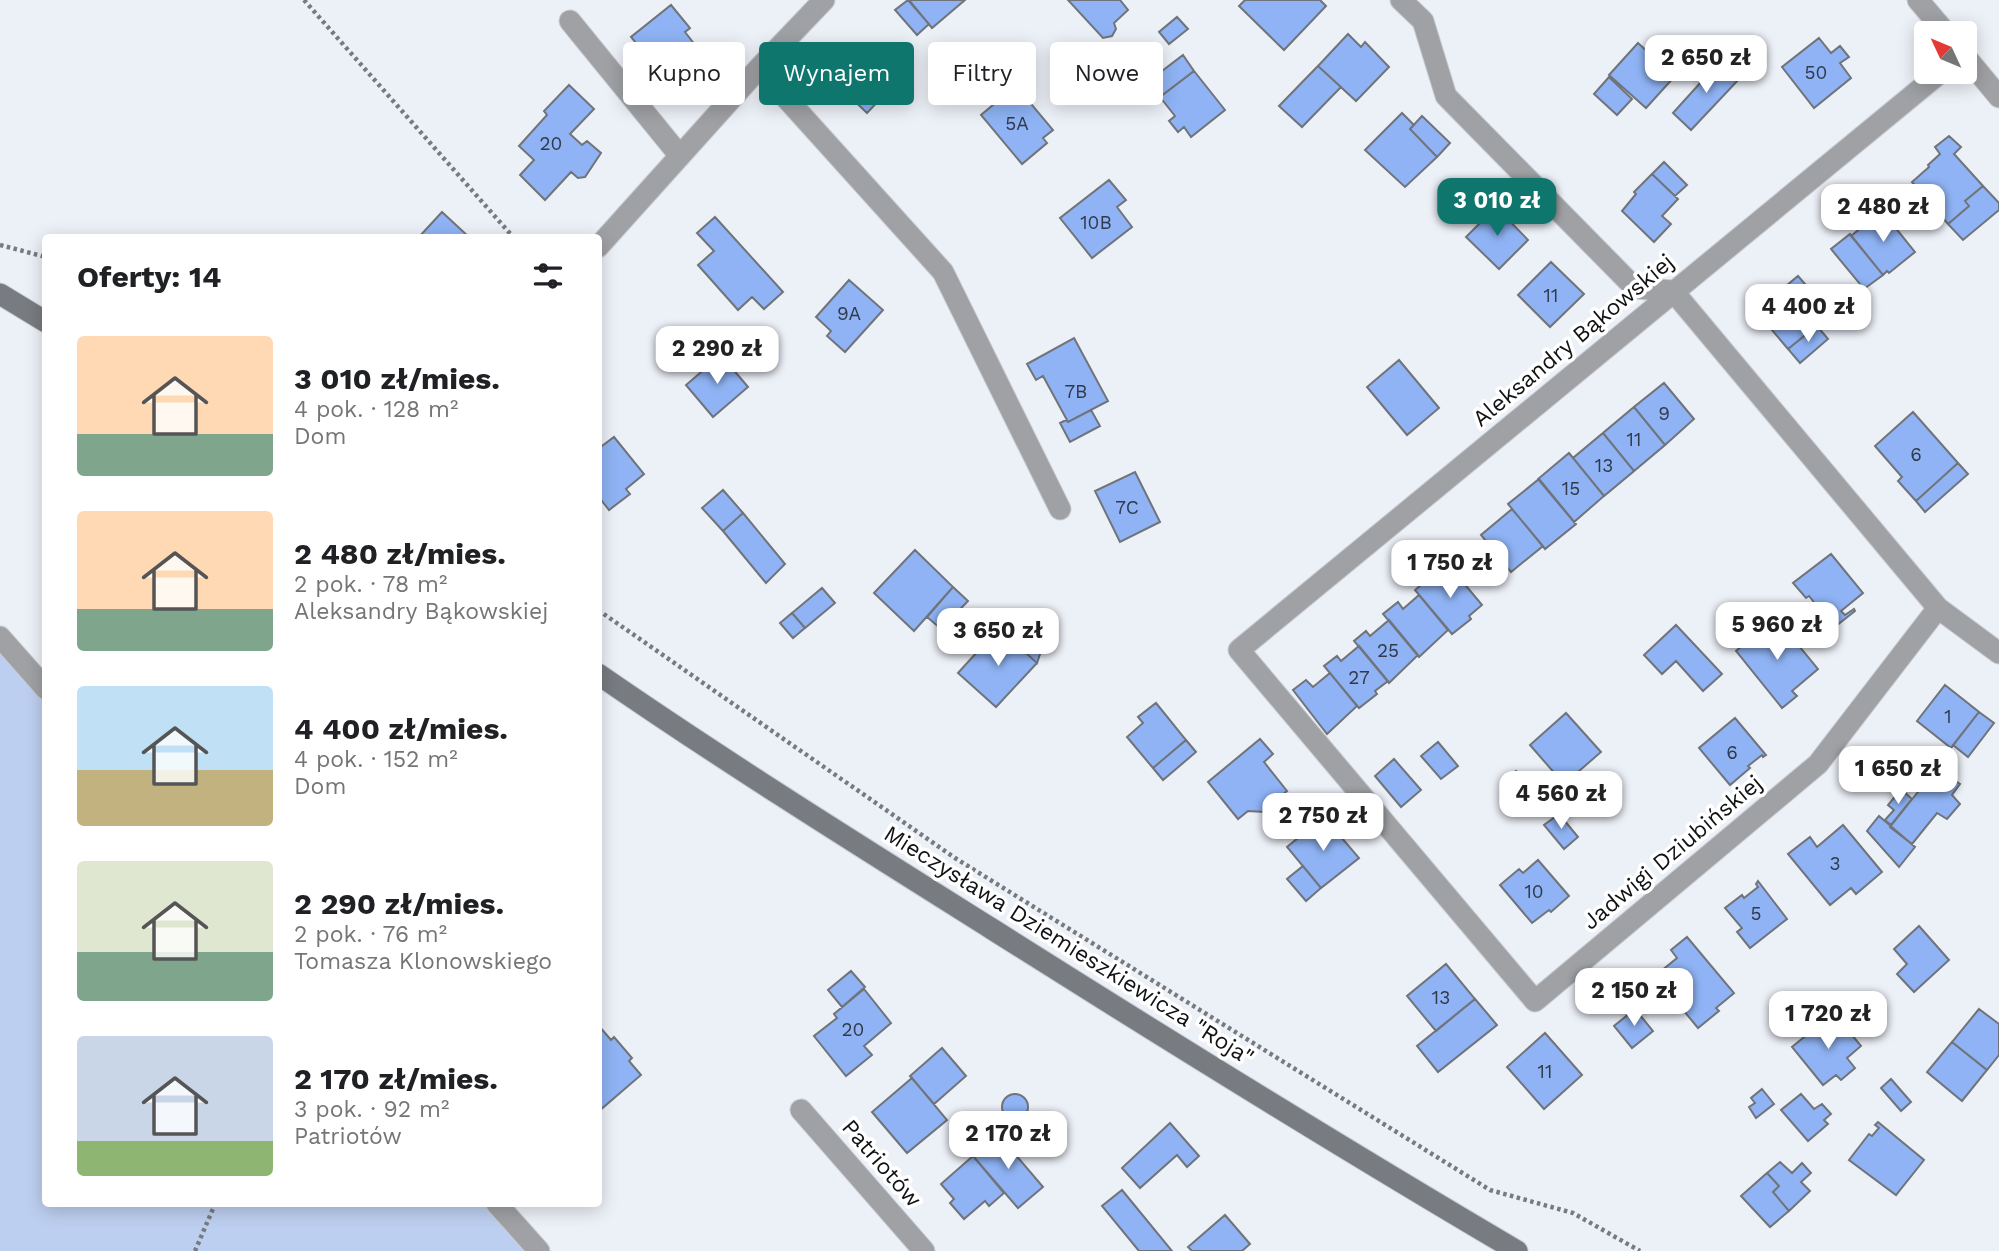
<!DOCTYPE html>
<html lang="pl">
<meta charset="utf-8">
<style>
:root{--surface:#fff;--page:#f2f2f2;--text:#202124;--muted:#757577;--accent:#0f766e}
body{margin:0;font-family:"Work Sans",sans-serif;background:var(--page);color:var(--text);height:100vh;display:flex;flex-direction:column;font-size:26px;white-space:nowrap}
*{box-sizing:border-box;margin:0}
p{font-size:23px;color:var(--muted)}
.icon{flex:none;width:38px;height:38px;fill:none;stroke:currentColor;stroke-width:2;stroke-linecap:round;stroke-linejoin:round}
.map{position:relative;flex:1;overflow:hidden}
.details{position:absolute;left:42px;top:234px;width:560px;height:973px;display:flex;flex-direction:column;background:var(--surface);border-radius:7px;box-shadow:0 4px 18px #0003}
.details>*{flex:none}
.banner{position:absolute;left:623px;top:42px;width:665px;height:63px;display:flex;gap:14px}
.needle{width:46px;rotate:314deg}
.tools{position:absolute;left:1914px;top:21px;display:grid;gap:14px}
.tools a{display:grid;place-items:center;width:63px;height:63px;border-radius:7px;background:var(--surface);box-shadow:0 4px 18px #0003;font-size:35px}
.price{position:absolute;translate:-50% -60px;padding:0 16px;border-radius:14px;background:#fff;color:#222;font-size:23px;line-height:46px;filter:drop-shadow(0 2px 4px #0008)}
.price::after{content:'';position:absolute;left:50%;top:42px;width:21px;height:16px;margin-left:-10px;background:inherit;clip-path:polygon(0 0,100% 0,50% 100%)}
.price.on{background:var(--accent);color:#fff}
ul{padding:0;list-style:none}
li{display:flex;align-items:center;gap:21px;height:175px;padding:0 35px}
li span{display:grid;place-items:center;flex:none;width:196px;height:140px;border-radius:7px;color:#555}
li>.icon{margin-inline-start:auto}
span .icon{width:84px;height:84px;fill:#fffc;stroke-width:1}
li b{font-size:30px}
h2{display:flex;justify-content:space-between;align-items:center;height:84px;padding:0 35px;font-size:30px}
.tag{padding:0 24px;border-radius:7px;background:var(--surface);box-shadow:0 4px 18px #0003;font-size:24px;line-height:63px}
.tag.on{background:var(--accent);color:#fff}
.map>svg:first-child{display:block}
.green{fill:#bdcff0}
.building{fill:#8fb3f4;stroke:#70747a;stroke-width:2}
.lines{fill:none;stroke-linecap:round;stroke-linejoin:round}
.street-casing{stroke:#c9ccd3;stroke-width:23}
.secondary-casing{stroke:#c9ccd3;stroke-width:23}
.path{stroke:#777a7e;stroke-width:4.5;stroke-dasharray:3.5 3.5;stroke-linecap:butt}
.street{stroke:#9fa1a4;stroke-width:21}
.secondary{stroke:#787b7f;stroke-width:21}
.labels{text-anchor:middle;stroke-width:7;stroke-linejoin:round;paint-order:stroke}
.number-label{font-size:19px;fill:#303a4c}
.street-label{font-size:23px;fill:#111214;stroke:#fff}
</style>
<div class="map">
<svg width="1999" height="1251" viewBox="0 0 1999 1251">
<rect width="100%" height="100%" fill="#ecf0f7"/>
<!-- green -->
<path class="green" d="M0,649L45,689L46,1204H497L539,1251H0Z"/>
<!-- building -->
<path class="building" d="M908,0L929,24L917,35L895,10Z
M909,0H965L932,28Z
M1068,0H1120L1128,10L1114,23L1116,29L1112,36L1103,38Z
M1245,0H1320L1326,6L1284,50L1239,6Z
M671,5L690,28L685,32L699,50L659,82L643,64L649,59L631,37Z
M1177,17L1188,29L1169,44L1159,32Z
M1348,34L1361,47L1365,42L1389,67L1356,101L1318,66Z
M1819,38L1831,53L1840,46L1849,57L1840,63L1851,78L1814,108L1782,67Z
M1638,43L1650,54L1659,45L1673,58L1665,67L1675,76L1646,108L1609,75Z
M863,46L904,85L887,101L882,97L867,113L838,85L844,79L838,72Z
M1183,55L1194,71L1160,97L1149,81Z
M1721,60L1740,78L1691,130L1673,113Z
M1318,66L1341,87L1302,127L1279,106Z
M1194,71L1225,110L1191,137L1184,127L1178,132L1169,121L1175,116L1160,97Z
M1609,77L1632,99L1617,115L1594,94Z
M569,85L594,109L570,134L582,145L587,141L601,153L585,177L578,178L571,172L545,200L520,175L534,160L519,146L547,115L544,111Z
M1016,86L1053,130L1043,138L1047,143L1022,164L981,115Z
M1402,113L1414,125L1410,129L1437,157L1405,187L1365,150Z
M1422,116L1450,143L1437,157L1410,129Z
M1949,136L1961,147L1954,154L1983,186L1965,201L1969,206L1948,224L1912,182L1929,167L1928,165L1940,154L1935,147Z
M1664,162L1687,185L1675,196L1652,174Z
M1652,174L1678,199L1662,216L1671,224L1654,242L1622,211L1636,194L1634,192Z
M1109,180L1126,200L1117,207L1132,227L1092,258L1060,218Z
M1983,186L1999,203V210L1963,240L1948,224L1969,206L1965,201Z
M1496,207L1528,240L1499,269L1466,237Z
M1882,211L1915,252L1889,273L1887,271L1883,275L1851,236Z
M442,212L470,238H418Z
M715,217L783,292L764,309L752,297L738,310L698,265L714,251L697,233Z
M1850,234L1883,275L1864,289L1831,249Z
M1551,262L1584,294L1550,327L1518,295Z
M1798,276L1831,314L1788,349L1756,311Z
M849,280L883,310L845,352L827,336L831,331L816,317Z
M1817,326L1828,339L1800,363L1788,349Z
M1074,338L1108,401L1068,422L1043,376L1036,380L1027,364Z
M721,355L748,387L713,417L686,385Z
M1399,360L1439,408L1407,435L1367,387Z
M1664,383L1694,419L1665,445L1634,407Z
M1634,407L1665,445L1634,471L1603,433Z
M1091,410L1100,426L1070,442L1060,423L1066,420L1068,422Z
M1913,412L1958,463L1916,501L1898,481L1902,477L1875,446Z
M1603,433L1634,471L1604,496L1573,458Z
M614,437L644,474L626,489L630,494L609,510L598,496V449Z
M1569,453L1604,496L1574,522L1538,479Z
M1958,463L1968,474L1925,512L1916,501Z
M1135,472L1160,522L1120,542L1095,491Z
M1539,479L1576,524L1545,549L1508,504Z
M723,490L743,513L723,531L702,508Z
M1512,509L1543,546L1511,572L1481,535Z
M743,513L785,564L766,583L723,531Z
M915,550L953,587L914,631L874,593Z
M1831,554L1863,593L1841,611L1845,615L1854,609L1855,611L1831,630L1829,628L1832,625L1825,623L1828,620L1809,596L1806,598L1793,583Z
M1452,569L1482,605L1469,616L1471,619L1452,634L1415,590L1428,579L1432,585Z
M953,587L968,601L941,629L927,617Z
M822,588L835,603L805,628L792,613Z
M1419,595L1448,630L1419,657L1383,614L1398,602L1403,609Z
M792,613L805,628L793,638L780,623Z
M1776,618L1818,669L1792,691L1797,696L1782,708L1736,651Z
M1389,620L1418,655L1389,683L1354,641L1366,631L1370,636Z
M1676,625L1722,674L1703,691L1676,661L1662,674L1644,655Z
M999,628L1037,663L996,707L958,673Z
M1029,632L1043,645L1037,663L1017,645Z
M1359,646L1388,681L1375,691L1377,694L1359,708L1324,666L1337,656L1341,661Z
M1330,673L1357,706L1327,734L1293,690L1306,680L1313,687Z
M1945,685L1979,712L1951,748L1917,721Z
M1156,703L1186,740L1153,768L1127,737L1143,723L1138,717Z
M1979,712L1994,723L1968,757L1953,745Z
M1566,713L1601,752L1564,784L1530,745Z
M1735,718L1766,755L1763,757L1762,755L1748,766L1750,768L1730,785L1699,748Z
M1260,739L1273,754L1264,762L1287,791L1272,803L1271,808L1265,812L1248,811L1238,819L1208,782Z
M1186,740L1196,752L1163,780L1153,768Z
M1438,742L1458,766L1441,779L1421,756Z
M1394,759L1421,790L1401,807L1375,776Z
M1937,768L1960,784L1952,795L1960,804L1947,819L1937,813L1912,844L1890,827Z
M1516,771L1540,798L1530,808L1506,780Z
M1901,789L1912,799L1891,825L1885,820L1894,810L1888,805Z
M1559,814L1578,837L1564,849L1544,825Z
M1879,816L1915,847L1899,867L1867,831Z
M1324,817L1359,858L1321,888L1287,847Z
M1843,825L1882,872L1856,894L1851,888L1830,905L1788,854L1810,837L1817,847Z
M1538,860L1569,896L1551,912L1549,910L1532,923L1500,885L1519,869L1523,873Z
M1303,866L1321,888L1306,901L1287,879Z
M1758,881L1787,919L1750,948L1737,932L1742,928L1725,908L1742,895L1744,898L1758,887L1756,884Z
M1919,926L1949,960L1914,992L1897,974L1907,964L1894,949Z
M1687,937L1734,993L1716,1008L1719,1011L1698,1028L1655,976L1677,958L1671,950Z
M1446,964L1475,999L1436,1031L1407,996Z
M851,971L865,987L842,1007L828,990Z
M864,989L891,1023L864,1046L872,1055L846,1076L814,1036L837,1018L834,1014Z
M1475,999L1497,1025L1438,1072L1417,1046Z
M1635,1009L1653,1031L1632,1048L1614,1026Z
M1979,1009L1999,1024V1055L1987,1070L1952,1042Z
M1837,1017L1861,1046L1847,1058L1855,1068L1841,1080L1836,1075L1823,1085L1792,1047L1819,1025L1822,1030Z
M599,1026L611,1040L614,1037L632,1058L629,1061L641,1075L599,1111Z
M1545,1033L1582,1075L1544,1109L1507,1067Z
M1952,1042L1987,1070L1962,1101L1927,1072Z
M942,1048L966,1076L934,1104L910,1076Z
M912,1078L947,1120L907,1153L872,1112Z
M1891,1079L1911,1102L1901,1111L1881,1088Z
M1762,1089L1774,1104L1756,1118L1749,1107L1755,1103L1751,1098Z
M1002 1107a13 13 0 1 1 26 0a13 13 0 1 1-26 0Z
M1801,1094L1814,1109L1822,1104L1831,1114L1824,1120L1828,1124L1808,1141L1781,1110Z
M1878,1122L1924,1160L1896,1195L1849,1160L1869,1134L1872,1136L1879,1128L1875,1125Z
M1170,1123L1199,1156L1187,1167L1177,1155L1140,1188L1122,1168Z
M998,1134L1043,1187L1018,1208L973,1156Z
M973,1156L1004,1193L989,1206L985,1201L964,1219L950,1203L954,1199L941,1184Z
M1780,1162L1792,1173L1802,1163L1811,1173L1801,1182L1810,1191L1789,1211L1773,1192L1779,1186L1767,1173Z
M1767,1173L1779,1186L1773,1192L1789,1211L1770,1227L1741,1196Z
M1122,1190L1172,1251H1139L1102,1206Z
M1225,1215L1250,1244L1242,1251H1192L1188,1247Z"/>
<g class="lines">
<defs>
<path id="street" d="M1401,0L1423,21L1446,96L1635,288L1673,291L1938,608L1999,653
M1918,0L1946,33
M570,21L680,156
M1965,56L1999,97
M759,68L943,272L1060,509
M598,247L759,68L824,0
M1938,608L1818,764L1535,1001L1239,650L1941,72
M0,637L46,689
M801,1110L924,1251
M497,1204L539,1251"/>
<path id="secondary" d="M0,294L46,322
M598,674C727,763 860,846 992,929C1166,1039 1340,1147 1517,1251"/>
</defs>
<!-- street casing -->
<use href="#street" class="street-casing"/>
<!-- secondary casing -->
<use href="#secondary" class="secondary-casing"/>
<!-- path -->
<path class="path" d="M304,0L514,238
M0,245L46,257
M598,610L955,858L1490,1190L1573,1213L1640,1251
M195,1251L215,1204"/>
<!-- street -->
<use href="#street" class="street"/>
<!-- secondary -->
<use href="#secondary" class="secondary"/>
</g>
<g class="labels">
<!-- number labels -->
<g class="number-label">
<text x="1816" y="79">50</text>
<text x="1017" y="130">5A</text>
<text x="551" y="150">20</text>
<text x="1096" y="229">10B</text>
<text x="1551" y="302">11</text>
<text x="849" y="320">9A</text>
<text x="1076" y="398">7B</text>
<text x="1664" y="420">9</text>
<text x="1634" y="446">11</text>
<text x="1916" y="461">6</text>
<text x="1604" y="472">13</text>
<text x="1571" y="495">15</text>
<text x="1127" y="514">7C</text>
<text x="1388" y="657">25</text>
<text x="1359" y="684">27</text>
<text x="1948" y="723">1</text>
<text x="1732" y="759">6</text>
<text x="1835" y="870">3</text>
<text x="1534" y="898">10</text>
<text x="1756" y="920">5</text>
<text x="1441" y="1004">13</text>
<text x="853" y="1036">20</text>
<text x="1545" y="1078">11</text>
</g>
<!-- street labels -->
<g class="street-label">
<text transform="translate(1573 340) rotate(-40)" y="8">Aleksandry Bąkowskiej</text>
<text transform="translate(1672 852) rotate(-40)" y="8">Jadwigi Dziubińskiej</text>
<text transform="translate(1069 945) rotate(32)" y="8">Mieczysława Dziemieszkiewicza "Roja"</text>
<text transform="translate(882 1163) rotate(49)" y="8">Patriotów</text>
</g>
</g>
</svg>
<div class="tools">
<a><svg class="needle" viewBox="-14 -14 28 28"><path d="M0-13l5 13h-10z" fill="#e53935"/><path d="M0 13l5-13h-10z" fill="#757577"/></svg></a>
</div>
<b class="price" style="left:1706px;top:95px">2 650 zł</b>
<b class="price on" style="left:1497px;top:238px">3 010 zł</b>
<b class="price" style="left:1883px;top:244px">2 480 zł</b>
<b class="price" style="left:1808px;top:344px">4 400 zł</b>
<b class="price" style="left:717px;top:386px">2 290 zł</b>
<b class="price" style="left:1450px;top:600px">1 750 zł</b>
<b class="price" style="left:1777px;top:662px">5 960 zł</b>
<b class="price" style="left:998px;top:668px">3 650 zł</b>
<b class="price" style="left:1898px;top:806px">1 650 zł</b>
<b class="price" style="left:1561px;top:831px">4 560 zł</b>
<b class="price" style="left:1323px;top:853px">2 750 zł</b>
<b class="price" style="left:1634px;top:1028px">2 150 zł</b>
<b class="price" style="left:1828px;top:1051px">1 720 zł</b>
<b class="price" style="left:1008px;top:1171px">2 170 zł</b>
<div class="banner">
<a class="tag">Kupno</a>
<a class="tag on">Wynajem</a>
<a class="tag">Filtry</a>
<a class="tag">Nowe</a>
</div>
<section class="details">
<h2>Oferty: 14<svg class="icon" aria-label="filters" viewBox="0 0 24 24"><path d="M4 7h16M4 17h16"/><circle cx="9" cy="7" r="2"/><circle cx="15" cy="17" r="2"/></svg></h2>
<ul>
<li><span style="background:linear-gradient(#ffd9b3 70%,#7fa58c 0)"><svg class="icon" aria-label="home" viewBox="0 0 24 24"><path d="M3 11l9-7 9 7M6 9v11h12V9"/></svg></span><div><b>3 010 zł/mies.</b><p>4 pok. · 128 m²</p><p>Dom</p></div></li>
<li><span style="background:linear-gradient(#ffd9b3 70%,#7fa58c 0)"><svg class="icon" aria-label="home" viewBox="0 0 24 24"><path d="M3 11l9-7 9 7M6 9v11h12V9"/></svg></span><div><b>2 480 zł/mies.</b><p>2 pok. · 78 m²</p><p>Aleksandry Bąkowskiej</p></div></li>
<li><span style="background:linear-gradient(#bfe0f5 60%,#c2b280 0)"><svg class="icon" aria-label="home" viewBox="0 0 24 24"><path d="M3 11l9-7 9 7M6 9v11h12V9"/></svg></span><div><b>4 400 zł/mies.</b><p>4 pok. · 152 m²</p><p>Dom</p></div></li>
<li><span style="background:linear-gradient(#dfe7d0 65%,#7fa58c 0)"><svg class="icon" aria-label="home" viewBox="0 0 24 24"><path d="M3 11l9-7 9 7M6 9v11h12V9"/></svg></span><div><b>2 290 zł/mies.</b><p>2 pok. · 76 m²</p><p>Tomasza Klonowskiego</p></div></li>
<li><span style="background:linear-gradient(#c9d6e8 75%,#8fb573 0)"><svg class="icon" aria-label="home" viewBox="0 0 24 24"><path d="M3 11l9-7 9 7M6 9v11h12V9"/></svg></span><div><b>2 170 zł/mies.</b><p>3 pok. · 92 m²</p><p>Patriotów</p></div></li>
</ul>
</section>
</div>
